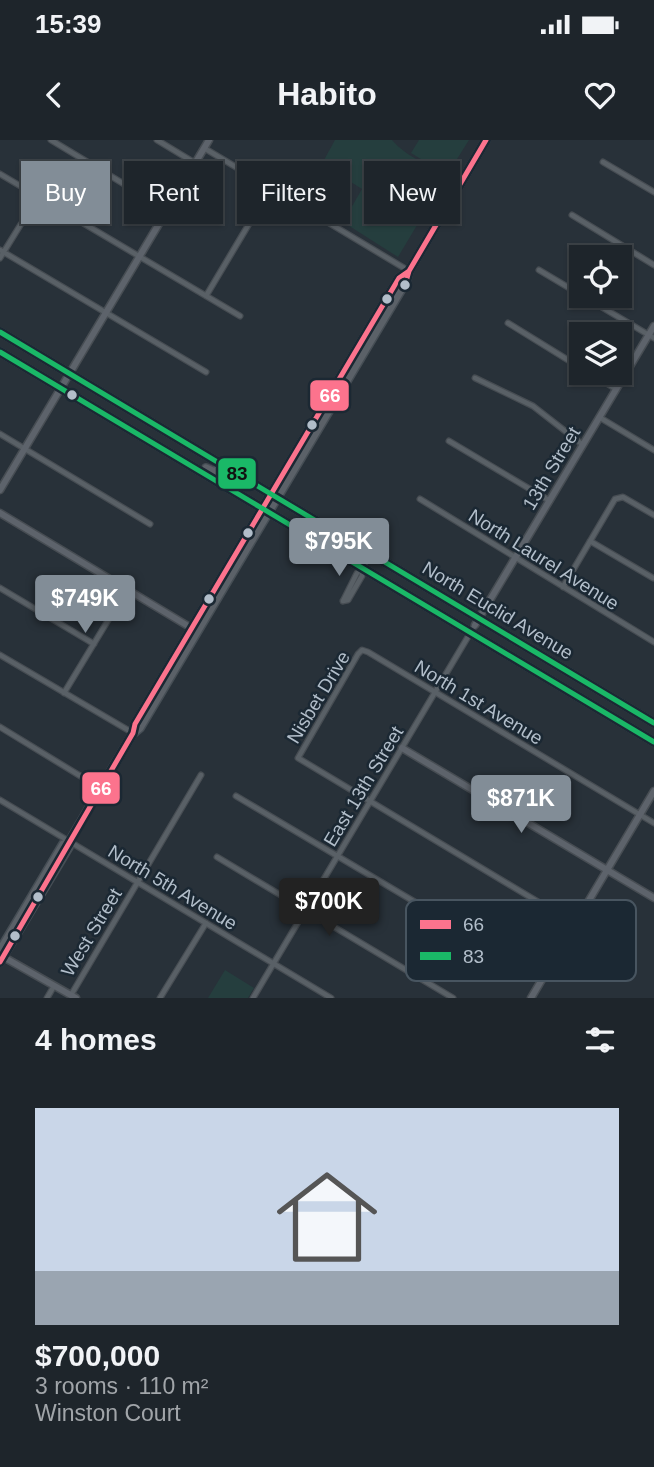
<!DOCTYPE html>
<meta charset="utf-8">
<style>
:root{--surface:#1e252b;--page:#262d33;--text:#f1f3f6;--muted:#a1a5a9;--line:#3c4247;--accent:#828d97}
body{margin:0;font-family:Helvetica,sans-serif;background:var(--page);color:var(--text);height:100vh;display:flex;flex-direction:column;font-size:26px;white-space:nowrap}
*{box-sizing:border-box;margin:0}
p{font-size:23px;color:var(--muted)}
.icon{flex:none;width:38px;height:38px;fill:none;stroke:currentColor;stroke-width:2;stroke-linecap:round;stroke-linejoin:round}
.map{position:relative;height:858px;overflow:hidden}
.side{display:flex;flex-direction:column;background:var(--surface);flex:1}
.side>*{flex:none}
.top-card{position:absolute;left:21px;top:21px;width:612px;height:63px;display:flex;gap:14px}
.tools{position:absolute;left:569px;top:105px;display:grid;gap:14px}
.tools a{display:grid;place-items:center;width:63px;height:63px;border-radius:0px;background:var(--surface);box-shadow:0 2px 5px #0004,0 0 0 2px var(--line);font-size:35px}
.price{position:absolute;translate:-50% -60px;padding:0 16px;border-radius:7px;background:var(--accent);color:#fff;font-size:23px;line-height:46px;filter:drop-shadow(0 2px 4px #0008)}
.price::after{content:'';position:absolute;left:50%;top:42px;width:21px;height:16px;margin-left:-10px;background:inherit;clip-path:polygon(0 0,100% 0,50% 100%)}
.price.current{background:#222;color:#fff}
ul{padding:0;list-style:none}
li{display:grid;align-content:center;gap:14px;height:371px;padding:0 35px}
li+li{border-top:2px solid var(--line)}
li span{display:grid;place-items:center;height:217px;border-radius:0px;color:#555}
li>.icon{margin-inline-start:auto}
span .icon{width:126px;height:126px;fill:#fffc;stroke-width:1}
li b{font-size:30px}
h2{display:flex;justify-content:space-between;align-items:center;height:84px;padding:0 35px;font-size:30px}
.tag{padding:0 24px;border-radius:0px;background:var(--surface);box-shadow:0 2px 5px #0004,0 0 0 2px var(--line);font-size:24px;line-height:63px}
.tag.current{background:var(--accent);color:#fff}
.status{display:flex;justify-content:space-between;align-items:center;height:49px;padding:0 35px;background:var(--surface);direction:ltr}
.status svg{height:19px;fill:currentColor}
header{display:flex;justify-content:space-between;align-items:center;height:91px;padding:0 35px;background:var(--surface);font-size:32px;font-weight:700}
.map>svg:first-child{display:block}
.green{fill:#253e3e}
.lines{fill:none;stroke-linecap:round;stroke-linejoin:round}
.street-casing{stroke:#474d53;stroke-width:7}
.secondary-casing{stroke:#474d53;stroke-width:9}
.primary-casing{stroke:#464e55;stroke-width:10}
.street{stroke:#596066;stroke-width:4.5}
.secondary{stroke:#5d636b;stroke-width:6}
.primary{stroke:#5b6168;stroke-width:7}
.bus-1-casing{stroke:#1b2833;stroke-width:10}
.bus-2-casing{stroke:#1b2833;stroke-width:10}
.bus-1{stroke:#fc738d;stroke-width:5}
.bus-2{stroke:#1ab867;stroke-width:5}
.bus-dot{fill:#b2beca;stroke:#1b2833;stroke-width:2.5}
.labels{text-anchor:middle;stroke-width:5;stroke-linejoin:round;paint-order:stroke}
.street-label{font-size:19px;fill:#b2beca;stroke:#1b2833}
.key{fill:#1b2833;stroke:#485560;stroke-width:2}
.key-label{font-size:19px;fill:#b2beca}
.line-badge{stroke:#1b2833;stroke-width:2.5}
.badge-label{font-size:19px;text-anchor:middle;font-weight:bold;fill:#fff}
.pale-badge-label{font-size:19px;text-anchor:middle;font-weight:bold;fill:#111}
</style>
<div class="status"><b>15:39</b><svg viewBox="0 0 49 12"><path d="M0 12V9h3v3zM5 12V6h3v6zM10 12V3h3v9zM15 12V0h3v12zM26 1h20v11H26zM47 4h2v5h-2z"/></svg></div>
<header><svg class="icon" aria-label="back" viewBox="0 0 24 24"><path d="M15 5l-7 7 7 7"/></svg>Habito<svg class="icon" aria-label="heart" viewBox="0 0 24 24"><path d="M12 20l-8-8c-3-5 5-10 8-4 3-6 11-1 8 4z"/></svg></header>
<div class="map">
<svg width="654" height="858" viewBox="0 0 654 858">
<rect width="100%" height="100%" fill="#283139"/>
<!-- green -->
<path class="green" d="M335,0H392C406,17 429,23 444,40L398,117L343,82L362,49L343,37L340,28L324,20Z
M419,0H469L447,35L411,13Z
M225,830L254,848L248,858H208Z"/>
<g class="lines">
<defs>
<path id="street" d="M51,0L167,70
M157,0L195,23
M204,8L409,131
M603,22L654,52
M0,34L240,176
M572,75L654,125
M0,110L206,232
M0,118L21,84
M539,130L581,155
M206,156L271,47
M583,156L654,198
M508,183L581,228
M590,233L616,249
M475,238L533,266L583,305
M599,277L654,310
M0,294L150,384
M449,301L550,361
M420,359L654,502
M590,401L653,438
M563,447L615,359L623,357L654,375
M0,448L94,504
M343,461L357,433L372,413
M343,461L348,460L362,436V428
M0,515L133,593
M64,553L127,449
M0,587L100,648
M236,656L543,838
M0,660L331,858
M217,717L453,858
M575,784L298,618L358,514L362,510L368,512L654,683
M71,855L201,635
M47,858L54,846
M160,858L206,783
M253,858L475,485"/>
<path id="secondary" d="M0,350L209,0
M0,373L193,489
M475,485L654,186
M402,608L654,758
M0,815L76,858
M531,858L654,651"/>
<path id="primary" d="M0,192L654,583
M0,212L654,602
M206,328L215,332L223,324
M134,593L140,588L406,142L409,131L486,0
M0,810L63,704L69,702
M0,822L69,707V702L133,593L135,584L399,138L409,131"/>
</defs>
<!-- street casing -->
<use href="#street" class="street-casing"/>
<!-- secondary casing -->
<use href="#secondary" class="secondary-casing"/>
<!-- primary casing -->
<use href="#primary" class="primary-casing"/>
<!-- street -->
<use href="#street" class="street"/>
<!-- secondary -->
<use href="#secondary" class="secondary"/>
<!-- primary -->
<use href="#primary" class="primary"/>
<defs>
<path id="bus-1" d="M405,145L409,131L486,0
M0,822L133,593L135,584L399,138L409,131"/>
<path id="bus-2" d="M0,192L654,583
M0,212L654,602"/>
</defs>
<!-- bus-1 casing -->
<use href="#bus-1" class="bus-1-casing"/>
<!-- bus-2 casing -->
<use href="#bus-2" class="bus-2-casing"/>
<!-- bus-1 -->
<use href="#bus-1" class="bus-1"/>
<!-- bus-2 -->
<use href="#bus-2" class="bus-2"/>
</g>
<!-- markers -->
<g class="bus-dot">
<circle cx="405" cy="145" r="6"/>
<circle cx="387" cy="159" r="6"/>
<circle cx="72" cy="255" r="6"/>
<circle cx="312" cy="285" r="6"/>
<circle cx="248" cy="393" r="6"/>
<circle cx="209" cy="459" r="6"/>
<circle cx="38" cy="757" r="6"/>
<circle cx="15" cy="796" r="6"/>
</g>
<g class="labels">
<!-- street labels -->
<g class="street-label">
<text transform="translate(551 328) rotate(-59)" y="7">13th Street</text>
<text transform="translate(544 419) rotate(32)" y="7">North Laurel Avenue</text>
<text transform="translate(498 470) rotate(31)" y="7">North Euclid Avenue</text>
<text transform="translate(318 557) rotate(-59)" y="7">Nisbet Drive</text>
<text transform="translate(479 562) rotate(31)" y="7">North 1st Avenue</text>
<text transform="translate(363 646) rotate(-59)" y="7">East 13th Street</text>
<text transform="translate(173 747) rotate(31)" y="7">North 5th Avenue</text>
<text transform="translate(91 792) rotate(-59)" y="7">West Street</text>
</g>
</g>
<!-- legend -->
<rect x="406" y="760" width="230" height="81" rx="10" class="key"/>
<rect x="420" y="780" width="31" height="9" fill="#fc738d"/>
<rect x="420" y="812" width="31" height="8" fill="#1ab867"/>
<g class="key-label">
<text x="463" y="791">66</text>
<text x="463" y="823">83</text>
</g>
<g class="line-badge">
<rect x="309" y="239" width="41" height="33" rx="7" fill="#fc738d"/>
<rect x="217" y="317" width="40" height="33" rx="7" fill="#1ab867"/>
<rect x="81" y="631" width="40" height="34" rx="7" fill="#fc738d"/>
</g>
<g class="badge-label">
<text x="330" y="262">66</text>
<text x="101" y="655">66</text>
</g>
<g class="pale-badge-label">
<text x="237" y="340">83</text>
</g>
</svg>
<div class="tools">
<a><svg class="icon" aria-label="locate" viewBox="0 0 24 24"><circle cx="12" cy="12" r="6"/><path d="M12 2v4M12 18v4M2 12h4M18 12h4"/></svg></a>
<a><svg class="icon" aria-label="layers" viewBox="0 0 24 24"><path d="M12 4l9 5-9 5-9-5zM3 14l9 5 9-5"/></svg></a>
</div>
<b class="price" style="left:339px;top:438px">$795K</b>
<b class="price" style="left:85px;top:495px">$749K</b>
<b class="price" style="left:521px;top:695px">$871K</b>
<b class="price current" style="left:329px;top:798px">$700K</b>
<div class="top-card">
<a class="tag current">Buy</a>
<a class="tag">Rent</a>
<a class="tag">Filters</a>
<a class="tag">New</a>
</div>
</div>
<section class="side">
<h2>4 homes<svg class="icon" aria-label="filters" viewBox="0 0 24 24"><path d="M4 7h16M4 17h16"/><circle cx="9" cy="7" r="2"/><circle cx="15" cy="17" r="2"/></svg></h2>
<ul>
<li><span style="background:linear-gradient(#c9d6e8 75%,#9aa5b1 0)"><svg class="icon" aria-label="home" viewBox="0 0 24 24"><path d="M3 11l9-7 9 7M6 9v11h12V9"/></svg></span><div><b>$700,000</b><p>3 rooms · 110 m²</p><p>Winston Court</p></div></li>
</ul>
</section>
